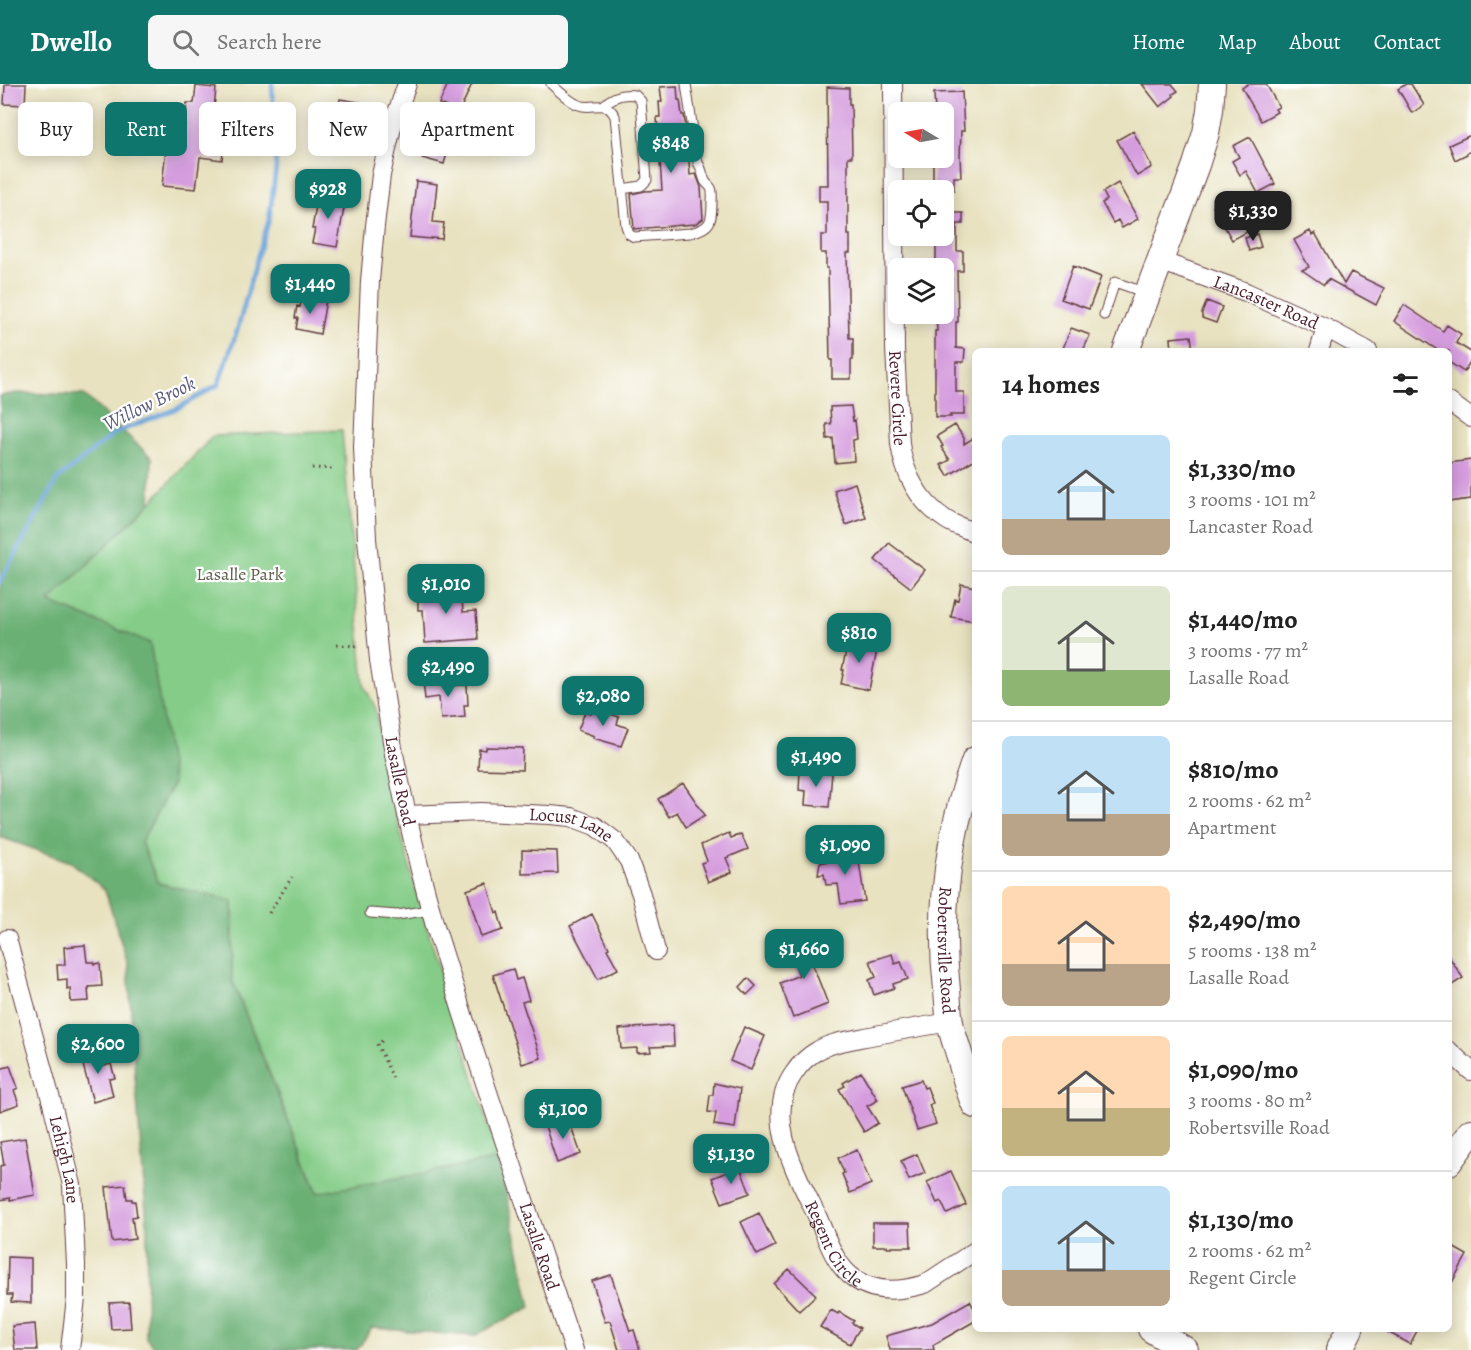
<!DOCTYPE html>
<meta charset="utf-8">
<style>
:root{--surface:#fff;--page:#f6f6f6;--text:#222;--muted:#767676;--line:#e0e0e0;--accent:#0f766e}
body{margin:0;font-family:Alegreya,serif;background:var(--page);color:var(--text);height:100vh;display:flex;flex-direction:column;font-size:22px;white-space:nowrap}
*{box-sizing:border-box;margin:0}
p{font-size:20px;color:var(--muted)}
.icon{flex:none;width:33px;height:33px;fill:none;stroke:currentColor;stroke-width:2;stroke-linecap:round;stroke-linejoin:round}
.map{position:relative;flex:1;overflow:hidden}
.side{position:absolute;left:972px;top:264px;width:480px;height:984px;display:flex;flex-direction:column;background:var(--surface);border-radius:9px;box-shadow:0 3px 15px #0003}
.side>*{flex:none}
.hud{position:absolute;left:18px;top:18px;width:570px;height:54px;display:flex;gap:12px}
.needle{width:39px;rotate:280deg}
.buttons{position:absolute;left:888px;top:18px;display:grid;gap:12px}
.buttons a{display:grid;place-items:center;width:66px;height:66px;border-radius:9px;background:var(--surface);box-shadow:0 3px 15px #0003;font-size:30px}
.price{position:absolute;translate:-50% -51px;padding:0 14px;border-radius:12px;background:var(--accent);color:#fff;font-size:20px;line-height:39px;filter:drop-shadow(0 2px 3px #0008)}
.price::after{content:'';position:absolute;left:50%;top:36px;width:18px;height:14px;margin-left:-9px;background:inherit;clip-path:polygon(0 0,100% 0,50% 100%)}
.price.active{background:#222;color:#fff}
ul{padding:0;list-style:none}
li{display:flex;align-items:center;gap:18px;height:150px;padding:0 30px}
li+li{border-top:2px solid var(--line)}
li span{display:grid;place-items:center;flex:none;width:168px;height:120px;border-radius:9px;color:#555}
li>.icon{margin-inline-start:auto}
span .icon{width:72px;height:72px;fill:#fffc;stroke-width:1}
li b{font-size:26px}
h2{display:flex;justify-content:space-between;align-items:center;height:72px;padding:0 30px;font-size:26px}
.chip{padding:0 21px;border-radius:9px;background:var(--surface);box-shadow:0 3px 15px #0003;font-size:21px;line-height:54px}
.chip.active{background:var(--accent);color:#fff}
header{display:flex;align-items:center;gap:36px;box-sizing:border-box;height:84px;padding:0 30px;background:var(--accent);color:#fff}
header strong{font-size:28px}
nav{display:flex;gap:33px;margin-inline-start:auto;font-size:21px}
.search{width:420px;height:54px;background:var(--page);display:flex;align-items:center;gap:15px;box-sizing:border-box;padding:0 21px;border-radius:9px;color:var(--muted);font-size:22px}
.map>svg:first-child{display:block}
.green{fill:#84cc87;stroke:#677659;stroke-width:1.5}
.forest{fill:#6bb074;stroke:#5a6850;stroke-width:1.5}
.lines{fill:none;stroke-linecap:round;stroke-linejoin:round}
.stream{stroke:#6aa3d9;stroke-width:4.5}
.building{fill:#d59dde}
.lane-casing{stroke:#623c41;stroke-width:11}
.street-casing{stroke:#623c41;stroke-width:20}
.secondary-casing{stroke:#623c41;stroke-width:28}
.path{stroke:#623c41;stroke-width:3;stroke-dasharray:1.5 4.5;stroke-linecap:butt}
.lane{stroke:#fff;stroke-width:9}
.street{stroke:#fff;stroke-width:18}
.secondary{stroke:#fff;stroke-width:26}
.labels{text-anchor:middle;stroke-width:4.5;stroke-linejoin:round;paint-order:stroke}
.street-label{font-size:18px;fill:#4a1f2b;stroke:#fff}
.park-label{font-size:18px;fill:#5e5c4b;stroke:#fff}
.water-label{font-size:20px;font-style:italic;fill:#585a79;stroke:#fff}
</style>
<header>
<strong>Dwello</strong>
<div class="search"><svg class="icon" aria-label="search" viewBox="0 0 24 24"><circle cx="10" cy="10" r="6"/><path d="M15 15l6 6"/></svg>Search here</div>
<nav><a>Home</a><a>Map</a><a>About</a><a>Contact</a></nav>
</header>
<div class="map">
<svg width="1471" height="1266" viewBox="0 0 1471 1266">
<rect width="100%" height="100%" fill="#fff"/>
<filter id="ink" filterUnits="userSpaceOnUse"><feTurbulence type="fractalNoise" baseFrequency=".0167" numOctaves="2"/><feDisplacementMap in="SourceGraphic" scale="12" xChannelSelector="R" yChannelSelector="G"/><feConvolveMatrix kernelMatrix="1 2 1 2 8 2 1 2 1" color-interpolation-filters="sRGB"/></filter>
<filter id="wash" filterUnits="userSpaceOnUse"><feTurbulence type="fractalNoise" baseFrequency=".008" numOctaves="4" result="noise"/><feDisplacementMap in="SourceGraphic" scale="24" xChannelSelector="R" yChannelSelector="G"/><feGaussianBlur stdDeviation="1.35" result="paint"/><feColorMatrix in="noise" values="0 0 0 0 0 0 0 0 0 0 0 0 0 0 0 0 0 1.4 0 .05"/><feComposite in="paint" operator="in"/></filter>
<g filter="url(#wash)">
<rect width="100%" height="100%" fill="#e8e2c0"/>
<!-- green -->
<path class="green" d="M342,346L364,601L376,625L383,683L420,821L499,1075L318,1110L232,896L233,818L158,799L141,758L173,699L49,518L150,419L213,352Z"/>
<!-- forest -->
<path class="forest" d="M17,309L84,311L152,374L150,419L49,518L150,559L173,699L141,758L158,799L233,817L232,896L317,1109L499,1075L531,1223L474,1252L372,1244L357,1266H156L146,1254L147,1139L135,992L128,881L105,806L71,778L3,754H0V312Z"/>
<g class="lines">
<!-- stream -->
<path class="stream" d="M0,498L57,396L115,349L178,324L218,301L238,244L256,177L269,136L276,84L272,0"/>
</g>
<g id="blocks">
<!-- building -->
<path class="building" d="M5,0H26L25,21L4,20Z
M448,0H472L459,28L439,20Z
M1142,0H1172L1178,7L1173,10L1174,12L1160,23Z
M1248,0H1266L1279,23L1275,25L1277,28L1261,37L1242,4Z
M1406,0H1411L1424,21L1412,29L1398,5Z
M196,2L216,4L211,56L224,57L222,76L200,73L196,105L162,102L167,55L183,56L187,19H194Z
M677,2L678,16H680L682,31H684L687,53L690,91L696,90L701,103L703,135L695,140L634,145L631,110L645,107L662,106L657,33H660L659,18H662L660,3Z
M827,3L849,4V20H851L852,73H848V151H850V169H847L849,254H853V276H851V295H832V276H830L828,184H826V169H821V151H827V117H819V101H828Z
M962,8L964,47H961L960,73L961,93H954V106H933V74H944V28H935L934,9Z
M340,15L364,19L356,61L332,57L334,43L332,42L334,28L337,29Z
M432,40L454,46L444,80L422,74Z
M1133,47L1152,83L1137,92L1117,56Z
M1471,51V67L1467,69V70L1455,76L1449,61Z
M1250,53L1275,100L1258,109L1246,87L1240,91L1232,77L1239,73L1233,62Z
M416,97L437,100L433,138L444,139L442,155L431,154V155L410,153Z
M1118,99L1138,135L1122,144L1118,136L1113,139L1102,119L1107,116L1103,108Z
M321,109L346,113L337,163L312,159L315,145H312L316,122L319,123Z
M1229,113L1247,148L1232,156L1213,122Z
M944,129H963V140H957V167H963V187H957L958,238H956V264L965,265L964,278H956V308H964V331H950L951,333H935V247H937L936,230H944V184H936V152H944Z
M1310,147L1312,151L1315,149L1344,200L1351,188L1384,204L1376,221L1328,195L1324,201L1302,186L1309,183L1294,156Z
M1257,150L1261,163L1249,167L1245,154Z
M1073,182L1101,193L1089,225L1061,215Z
M302,212L326,216L320,250L296,245L298,234H295L297,222L300,223Z
M1207,217L1222,223L1216,239L1202,234V229Z
M1404,221L1443,247L1447,241L1461,250L1456,259L1471,268V276L1464,288L1449,278V267H1439L1394,237Z
M1071,244L1090,251L1083,267H1062Z
M1191,252L1193,267H1172L1171,254Z
M851,322L853,337L855,336L857,355L853,356L854,377L835,379L833,354L827,355L826,340H831L830,323Z
M955,341L964,354V360L975,353V375L948,392L941,381L950,376L941,363L943,362L937,352Z
M1471,376V415L1449,418V379Z
M855,399L866,434L846,441L834,406Z
M889,459L925,486L911,504L875,476Z
M457,498V502L461,501L463,528L476,527L478,555L425,559L423,526H418V514L422,513L421,504L433,503L432,500Z
M961,500L975,503V537L951,533L955,515L958,516Z
M851,555L878,561L869,606L841,600L844,586H842L847,563H849Z
M441,595L442,602L467,601L468,621H464L465,633L441,635L439,613L425,615L423,596Z
M593,624L619,633L617,640L628,644L621,662L593,654L594,652L578,646L585,628L591,630Z
M486,663L523,664L522,686L478,685L479,665L486,666Z
M800,686L832,689L829,723L805,721L806,707L799,706Z
M683,699L705,731L686,743L677,728L669,733L658,715Z
M729,749L731,754L741,750L748,765L726,774L732,788L708,798L701,779L707,777L701,761Z
M857,765L865,817L841,820L838,800L826,801L824,790L818,791L820,779L834,776V775H836L835,768Z
M522,766L557,767L558,789L522,790Z
M487,799L496,829L498,828L503,846L481,853L467,806Z
M592,830L609,864L607,865L618,885L598,895L570,842Z
M812,850V879L828,920L793,934L780,899L799,891L793,876V851Z
M85,861L87,878H94V880L100,879L102,902L89,903V905H88L89,917L71,918L70,904L67,905V895L58,896L57,881H65L64,863Z
M892,870L895,880L901,878L908,895L893,900L894,904L874,911L869,896L876,893L870,877Z
M1449,873L1463,894L1449,903Z
M513,885L516,896L522,894L529,916L522,918L541,974L522,980L493,891Z
M748,894L756,902L747,911L740,903Z
M673,941L674,962L650,963L651,968L637,969V964L621,965L619,945Z
M744,943L765,952L751,986L730,977Z
M100,965L104,982L111,980L115,994L109,995L113,1012L93,1018L80,970Z
M10,982L18,1004L14,1006L19,1020L0,1027V985Z
M861,988L878,1016L867,1022L878,1039L864,1048L839,1005L845,1002L843,999Z
M921,996L924,1004L927,1003L933,1019L929,1021L936,1040L917,1046L902,1002Z
M714,999L740,1005L735,1044L714,1041L716,1029L708,1028L710,1011H713Z
M568,1034L581,1070L557,1079L545,1042Z
M25,1054L35,1111L10,1116V1114L0,1116V1082L4,1081L0,1058Z
M857,1066L871,1100L850,1109L842,1090L844,1089L838,1074Z
M917,1070L925,1089L909,1096L901,1077Z
M740,1083L750,1109L722,1119L712,1094Z
M951,1087L966,1121L947,1130L941,1117L937,1119L927,1098Z
M125,1101L127,1115H132V1117H135L137,1132L132,1133L135,1155L112,1158L106,1103Z
M759,1129L775,1162L757,1171L741,1138Z
M873,1139H910L911,1163H887V1162H873Z
M1449,1161L1467,1171L1449,1204Z
M8,1173L31,1174V1219L11,1218L12,1211H7Z
M789,1185L816,1211L799,1227L774,1200Z
M611,1191L630,1247L634,1246L640,1266H619L610,1237L605,1238L592,1197Z
M970,1217L975,1226V1237L933,1261L934,1266H890L886,1252L932,1239Z
M129,1218L131,1244L111,1245L109,1219Z
M831,1226L838,1230L839,1228L854,1237L852,1239L860,1244L850,1260L820,1243Z
M35,1240L37,1266H15L12,1242Z
M1382,1245H1418L1410,1260Z"/>
</g>
</g>
<g filter="url(#ink)">
<use href="#blocks" fill-opacity="0" stroke="#623c41" stroke-width="1.5"/>
<g class="lines">
<defs>
<path id="lane" d="M551,0C558,6 570,18 579,21C594,27 604,13 615,32L626,142L629,150L634,153L690,149C711,144 712,138 712,118C712,114 713,108 711,104C709,101 706,99 705,97C702,90 702,84 698,79L686,0
M604,21C613,12 623,9 635,11L641,17L647,96L641,102L622,105
M1104,231L1115,198L1146,209
M370,829L397,831L431,826"/>
<g id="street">
<path id="s1" d="M407,0L392,43L381,91L375,142L370,197L363,363L367,455L379,576L394,670L407,731L420,786L435,842L476,972L574,1266"/>
<path id="s2" d="M893,0L895,265L900,360C904,390 919,418 945,435C953,441 965,444 975,449"/>
<path id="s3" d="M1160,177L1246,208L1326,244L1368,267"/>
<path d="M1319,267L1326,244"/>
<path d="M1449,318L1471,334"/>
<path id="s4" d="M407,731L481,728L550,731L571,733L595,742L615,757L629,777L641,810L656,867"/>
<path id="s5" d="M7,855L52,1019L72,1101L76,1180V1214L70,1266"/>
<path id="s6" d="M950,938C920,943 890,948 860,954C846,957 829,959 817,967C808,972 800,980 794,989C762,1034 798,1092 818,1134C827,1155 835,1182 855,1195C876,1210 902,1207 925,1200L975,1167"/>
<path d="M1449,967L1471,987"/>
</g>
<g id="secondary">
<path d="M1126,267L1196,81L1206,49L1210,26L1212,0"/>
<path id="s7" d="M975,676C948,750 938,827 947,906C948,916 948,927 950,938C952,950 957,962 960,973C964,989 968,1006 975,1021"/>
<path d="M1449,1078L1471,1048"/>
<path d="M1151,1245L1185,1266"/>
<path d="M1339,1266L1350,1245"/>
</g>
</defs>
<!-- lane casing -->
<use href="#lane" class="lane-casing"/>
<!-- street casing -->
<use href="#street" class="street-casing"/>
<!-- secondary casing -->
<use href="#secondary" class="secondary-casing"/>
<!-- path -->
<path class="path" d="M312,384L334,385
M337,561L359,562
M269,829L292,793
M382,957L377,960L393,994"/>
<!-- lane -->
<use href="#lane" class="lane"/>
<!-- street -->
<use href="#street" class="street"/>
<!-- secondary -->
<use href="#secondary" class="secondary"/>
</g>
</g>
<g class="labels">
<!-- street labels -->
<g class="street-label">
<text dy="6" stroke="none"><textPath href="#s3" startOffset="114">Lancaster Road</textPath></text>
<text dy="6" stroke="none"><textPath href="#s2" startOffset="314">Revere Circle</textPath></text>
<text dy="6" stroke="none"><textPath href="#s1" startOffset="704">Lasalle Road</textPath></text>
<text dy="6" stroke="none"><textPath href="#s4" startOffset="166">Locust Lane</textPath></text>
<text dy="6" stroke="none"><textPath href="#s7" startOffset="194">Robertsville Road</textPath></text>
<text dy="6" stroke="none"><textPath href="#s5" startOffset="228">Lehigh Lane</textPath></text>
<text dy="6" stroke="none"><textPath href="#s6" startOffset="354">Regent Circle</textPath></text>
<text dy="6" stroke="none"><textPath href="#s1" startOffset="1190">Lasalle Road</textPath></text>
</g>
<!-- park labels -->
<g class="park-label">
<text x="240" y="496">Lasalle Park</text>
</g>
<!-- water labels -->
<g class="water-label">
<text transform="translate(149 319) rotate(-26)" y="7">Willow Brook</text>
</g>
</g>
</svg>
<div class="buttons">
<a><svg class="needle" viewBox="-14 -14 28 28"><path d="M0-13l5 13h-10z" fill="#e53935"/><path d="M0 13l5-13h-10z" fill="#767676"/></svg></a>
<a><svg class="icon" aria-label="locate" viewBox="0 0 24 24"><circle cx="12" cy="12" r="6"/><path d="M12 2v4M12 18v4M2 12h4M18 12h4"/></svg></a>
<a><svg class="icon" aria-label="layers" viewBox="0 0 24 24"><path d="M12 4l9 5-9 5-9-5zM3 14l9 5 9-5"/></svg></a>
</div>
<b class="price" style="left:671px;top:90px">$848</b>
<b class="price" style="left:328px;top:136px">$928</b>
<b class="price active" style="left:1253px;top:158px">$1,330</b>
<b class="price" style="left:310px;top:231px">$1,440</b>
<b class="price" style="left:446px;top:531px">$1,010</b>
<b class="price" style="left:859px;top:580px">$810</b>
<b class="price" style="left:448px;top:614px">$2,490</b>
<b class="price" style="left:603px;top:643px">$2,080</b>
<b class="price" style="left:816px;top:704px">$1,490</b>
<b class="price" style="left:845px;top:792px">$1,090</b>
<b class="price" style="left:804px;top:896px">$1,660</b>
<b class="price" style="left:98px;top:991px">$2,600</b>
<b class="price" style="left:563px;top:1056px">$1,100</b>
<b class="price" style="left:731px;top:1101px">$1,130</b>
<div class="hud">
<a class="chip">Buy</a>
<a class="chip active">Rent</a>
<a class="chip">Filters</a>
<a class="chip">New</a>
<a class="chip">Apartment</a>
</div>
<section class="side">
<h2>14 homes<svg class="icon" aria-label="filters" viewBox="0 0 24 24"><path d="M4 7h16M4 17h16"/><circle cx="9" cy="7" r="2"/><circle cx="15" cy="17" r="2"/></svg></h2>
<ul>
<li><span style="background:linear-gradient(#bfe0f5 70%,#b9a48a 0)"><svg class="icon" aria-label="home" viewBox="0 0 24 24"><path d="M3 11l9-7 9 7M6 9v11h12V9"/></svg></span><div><b>$1,330/mo</b><p>3 rooms · 101 m²</p><p>Lancaster Road</p></div></li>
<li><span style="background:linear-gradient(#dfe7d0 70%,#8fb573 0)"><svg class="icon" aria-label="home" viewBox="0 0 24 24"><path d="M3 11l9-7 9 7M6 9v11h12V9"/></svg></span><div><b>$1,440/mo</b><p>3 rooms · 77 m²</p><p>Lasalle Road</p></div></li>
<li><span style="background:linear-gradient(#bfe0f5 65%,#b9a48a 0)"><svg class="icon" aria-label="home" viewBox="0 0 24 24"><path d="M3 11l9-7 9 7M6 9v11h12V9"/></svg></span><div><b>$810/mo</b><p>2 rooms · 62 m²</p><p>Apartment</p></div></li>
<li><span style="background:linear-gradient(#ffd9b3 65%,#b9a48a 0)"><svg class="icon" aria-label="home" viewBox="0 0 24 24"><path d="M3 11l9-7 9 7M6 9v11h12V9"/></svg></span><div><b>$2,490/mo</b><p>5 rooms · 138 m²</p><p>Lasalle Road</p></div></li>
<li><span style="background:linear-gradient(#ffd9b3 60%,#c2b280 0)"><svg class="icon" aria-label="home" viewBox="0 0 24 24"><path d="M3 11l9-7 9 7M6 9v11h12V9"/></svg></span><div><b>$1,090/mo</b><p>3 rooms · 80 m²</p><p>Robertsville Road</p></div></li>
<li><span style="background:linear-gradient(#bfe0f5 70%,#b9a48a 0)"><svg class="icon" aria-label="home" viewBox="0 0 24 24"><path d="M3 11l9-7 9 7M6 9v11h12V9"/></svg></span><div><b>$1,130/mo</b><p>2 rooms · 62 m²</p><p>Regent Circle</p></div></li>
</ul>
</section>
</div>
